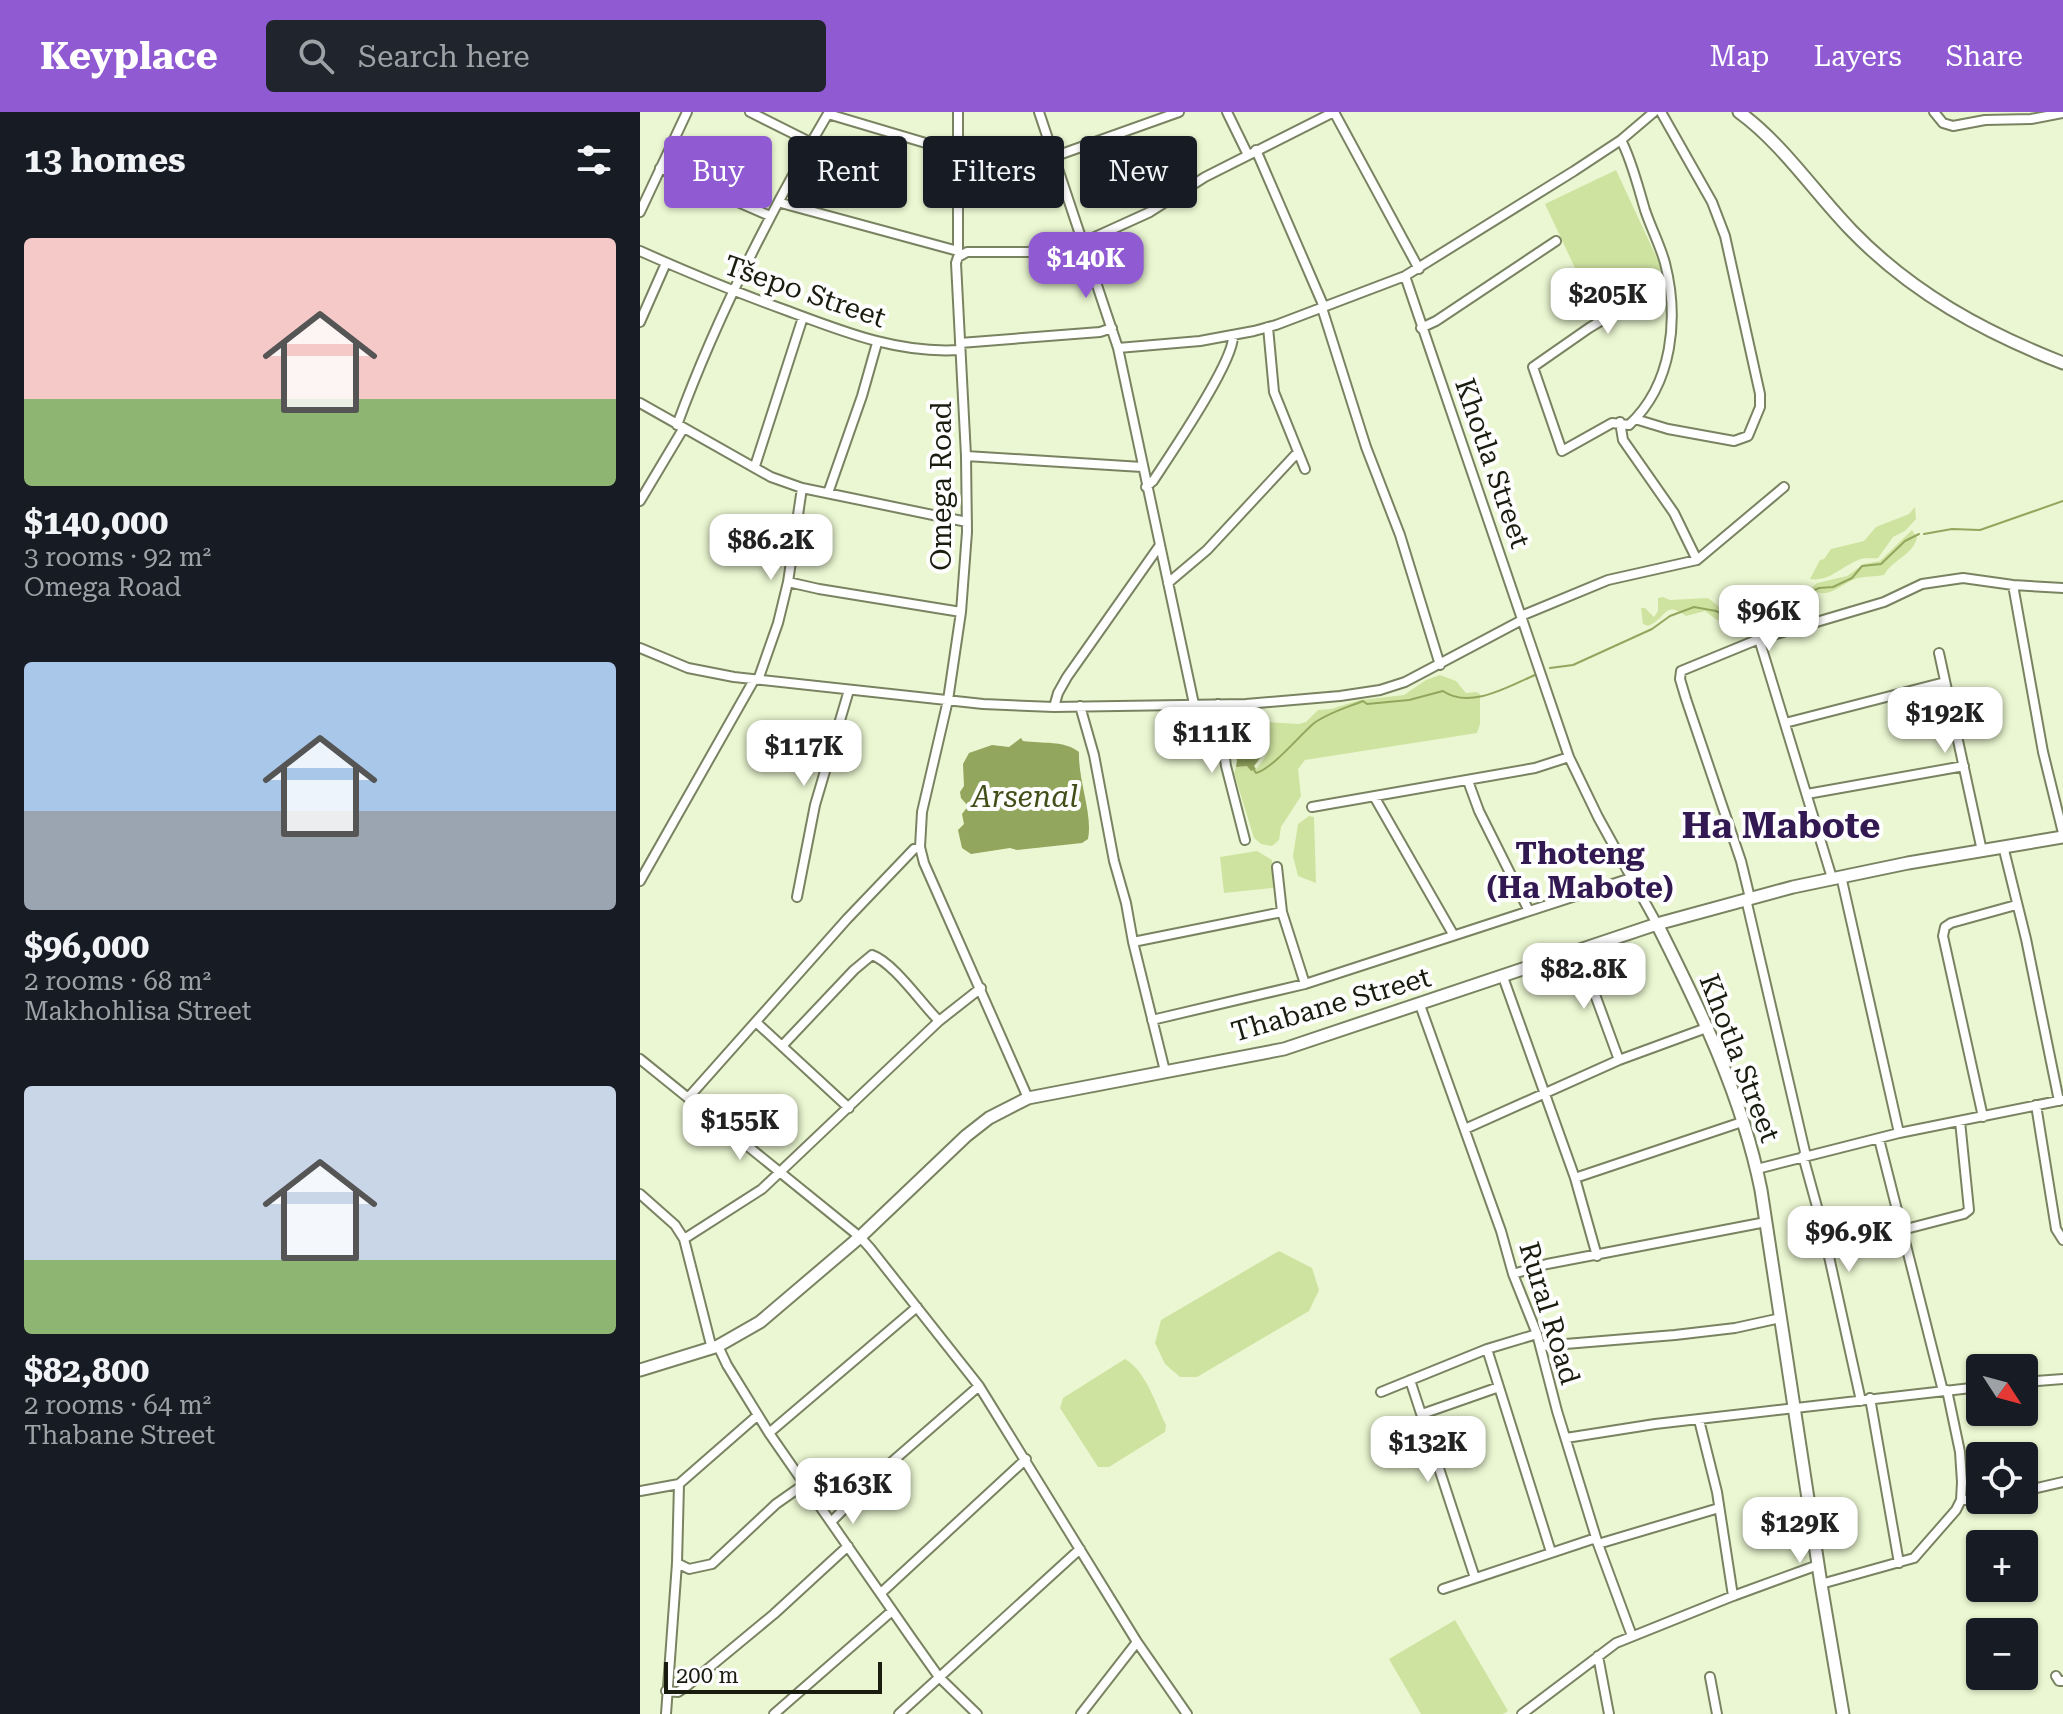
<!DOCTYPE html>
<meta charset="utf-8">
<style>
:root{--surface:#171b24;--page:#20242c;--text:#f1f3f6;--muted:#9ea1a6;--accent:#905ad3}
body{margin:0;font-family:"Roboto Serif",serif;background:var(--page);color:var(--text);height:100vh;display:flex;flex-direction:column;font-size:30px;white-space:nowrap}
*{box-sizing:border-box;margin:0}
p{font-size:26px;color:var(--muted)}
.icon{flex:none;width:44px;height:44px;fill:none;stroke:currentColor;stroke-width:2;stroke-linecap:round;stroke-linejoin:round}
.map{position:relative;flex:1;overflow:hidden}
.side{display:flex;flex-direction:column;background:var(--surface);width:640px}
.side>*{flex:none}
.banner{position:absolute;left:24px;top:24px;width:760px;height:72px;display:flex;gap:16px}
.needle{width:52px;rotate:126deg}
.buttons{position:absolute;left:1326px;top:1242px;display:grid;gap:16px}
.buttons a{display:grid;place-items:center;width:72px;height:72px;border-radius:8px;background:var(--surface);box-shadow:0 2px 6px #0004;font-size:40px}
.scale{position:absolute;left:24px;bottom:20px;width:218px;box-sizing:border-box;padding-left:8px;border:4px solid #191d10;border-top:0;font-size:22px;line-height:28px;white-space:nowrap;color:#191d10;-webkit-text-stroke:6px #fefefe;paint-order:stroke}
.price{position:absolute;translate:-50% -68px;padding:0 18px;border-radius:16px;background:#fff;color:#222;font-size:26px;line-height:52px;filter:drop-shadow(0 2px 4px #0008)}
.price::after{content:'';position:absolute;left:50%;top:48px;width:24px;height:18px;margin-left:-12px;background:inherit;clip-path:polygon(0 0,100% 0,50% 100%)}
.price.on{background:var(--accent);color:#fff}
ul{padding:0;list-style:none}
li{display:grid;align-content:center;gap:16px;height:424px;padding:0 24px}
li span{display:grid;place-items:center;height:248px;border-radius:8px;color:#555}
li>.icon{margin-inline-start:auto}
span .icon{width:144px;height:144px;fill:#fffc;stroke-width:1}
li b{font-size:34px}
h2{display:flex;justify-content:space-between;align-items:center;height:96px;padding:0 24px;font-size:34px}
.chip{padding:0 28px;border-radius:8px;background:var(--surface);box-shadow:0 2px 6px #0004;font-size:28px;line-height:72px}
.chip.on{background:var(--accent);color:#fff}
header{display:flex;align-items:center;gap:48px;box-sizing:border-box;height:112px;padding:0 40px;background:var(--accent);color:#fff}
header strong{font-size:38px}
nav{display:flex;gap:44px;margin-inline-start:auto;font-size:28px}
.search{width:560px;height:72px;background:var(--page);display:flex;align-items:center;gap:20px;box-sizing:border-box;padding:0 28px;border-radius:8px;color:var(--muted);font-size:30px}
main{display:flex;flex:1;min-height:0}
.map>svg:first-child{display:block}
.green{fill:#cfe3a1}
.water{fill:#92a65d}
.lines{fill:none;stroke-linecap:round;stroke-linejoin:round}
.stream{stroke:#92a65d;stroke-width:2}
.street-casing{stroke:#798362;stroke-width:12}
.secondary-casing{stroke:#798362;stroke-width:15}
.street{stroke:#fff;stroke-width:8}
.secondary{stroke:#fff;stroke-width:11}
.labels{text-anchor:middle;stroke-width:8;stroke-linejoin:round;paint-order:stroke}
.street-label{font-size:28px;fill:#191d10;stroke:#fefefe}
.water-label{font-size:30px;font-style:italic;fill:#414e18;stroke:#fefefe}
.neighbourhood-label{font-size:30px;font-weight:bold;fill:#331952;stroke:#fefefe}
.district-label{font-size:36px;font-weight:bold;fill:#331952;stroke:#fefefe}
</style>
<header>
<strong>Keyplace</strong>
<div class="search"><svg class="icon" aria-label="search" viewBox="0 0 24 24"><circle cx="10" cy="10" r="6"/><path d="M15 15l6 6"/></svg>Search here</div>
<nav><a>Map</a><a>Layers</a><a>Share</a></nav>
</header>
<main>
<section class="side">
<h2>13 homes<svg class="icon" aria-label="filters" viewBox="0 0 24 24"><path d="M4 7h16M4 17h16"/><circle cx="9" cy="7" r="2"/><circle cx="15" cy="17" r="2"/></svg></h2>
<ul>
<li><span style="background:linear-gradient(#f6c9c9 65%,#8fb573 0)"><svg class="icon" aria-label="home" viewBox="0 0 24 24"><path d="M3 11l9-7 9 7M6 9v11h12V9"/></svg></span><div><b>$140,000</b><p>3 rooms · 92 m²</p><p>Omega Road</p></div></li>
<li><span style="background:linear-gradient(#a9c7e8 60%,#9aa5b1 0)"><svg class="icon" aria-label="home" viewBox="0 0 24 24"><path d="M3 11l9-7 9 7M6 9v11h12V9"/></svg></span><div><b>$96,000</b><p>2 rooms · 68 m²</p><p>Makhohlisa Street</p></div></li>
<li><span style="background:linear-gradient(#c9d6e8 70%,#8fb573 0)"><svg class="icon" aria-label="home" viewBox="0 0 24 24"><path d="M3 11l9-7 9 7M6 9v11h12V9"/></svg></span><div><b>$82,800</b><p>2 rooms · 64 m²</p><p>Thabane Street</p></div></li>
</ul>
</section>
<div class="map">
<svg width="1423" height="1602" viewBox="0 0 1423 1602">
<rect width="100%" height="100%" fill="#ebf7d2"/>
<!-- green -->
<path class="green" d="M976,58L1022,157L951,190L905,92Z
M1275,395L1276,407L1265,419L1253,425L1238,446C1230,447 1225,445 1218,448C1201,455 1189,470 1170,467L1180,448L1184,447L1191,437L1224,429L1236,415L1269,402Z
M1272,418L1277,426C1272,444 1253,447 1244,463C1235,465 1227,464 1218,466C1202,470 1187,491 1171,476L1177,471L1207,464L1224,452L1240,449Z
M1023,485L1030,488L1068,486L1083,498L1096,500L1100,505L1097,508H1077L1065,499L1046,504C1023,488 1028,506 1008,514L1003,512L1001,496H1005L1014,505L1018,499V486Z
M800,563L816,569L826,581L836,580L840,582V612L837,621L665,648L658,657L661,684L641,715L639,728L632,734L621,732L614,726L594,661L596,655L607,654L616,657C628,643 635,631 625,614L627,610L659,612L666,610L678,598L691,597L720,588L764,583L786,568Z
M669,704L674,705L676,771L658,764L653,744L658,712Z
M617,739L632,748L633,776L584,781L580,745Z
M639,1139L672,1156L679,1178L669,1199L557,1265H540L525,1252L515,1231L521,1208Z
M485,1247C506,1259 516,1293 526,1313L525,1320L469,1355H458L420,1296L423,1286Z
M815,1508L868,1599L863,1602H781L749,1547Z"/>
<!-- water -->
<path class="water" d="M607,614L623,621C627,635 623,643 614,654L616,657L611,659L607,654L596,655L597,648L588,630L590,623Z
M381,626L383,629C403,632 424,628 439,640C438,669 453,702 448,727L442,731L377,738L370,736L331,742L322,736L318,718L324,712L322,702L328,694L321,686L320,680L324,674L323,652L329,641L352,633L369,635Z"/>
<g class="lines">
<!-- stream -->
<path class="stream" d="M1284,422L1312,417L1340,418L1423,389
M910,556L933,553L1012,517L1030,504L1054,495L1076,499L1088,505L1125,501L1179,476L1193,475L1212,466L1222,454L1241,452L1265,429L1279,422
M582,606H586L597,619
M614,658L616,661C633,656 657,626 673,612C687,601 706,596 723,589L727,592L769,588L803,579C830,598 869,574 895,563"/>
<defs>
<path id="street" d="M110,0L170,30
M318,0V139L321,143
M399,0L478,236L554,592
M587,0L608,43
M694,0L779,157
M1294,0L1303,11L1313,14L1345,8L1391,7L1423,1
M188,2L316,40
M981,28C992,49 998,75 1005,98C1011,116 1020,133 1025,151C1039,206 1033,272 989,313L972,311L922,339L893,255L949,216L1027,169
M616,38L684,195
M413,45L539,0
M20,56L130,104
M141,91L318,139
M0,100L47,0
M0,139C49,161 98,181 148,199C204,220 259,242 320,238
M765,164L929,645L958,705L1017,812
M682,196L726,335L760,423L800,553
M0,210L26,151
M628,215L634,280L665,357
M781,216L796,209L916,129
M320,231L460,220L472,216
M478,236L560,229L614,219L636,213L765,164L934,59L981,28L1014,0
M0,291L131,365L162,376L327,410
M995,307L1028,317L1094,329L1108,324L1120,295V282L1085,124L1072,90L1021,0
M980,310L983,328L1034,401L1057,448
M37,313C77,204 130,100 189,0
M326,344L502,355
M115,354L163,205
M506,375L513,369C530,343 594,250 593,224
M188,381L222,284L237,231
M0,389L43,317
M148,470L179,477L321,500
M528,471L567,438L658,340
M1373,473L1403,640L1423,721
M881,504L968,468L1057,448L1144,375
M1119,527L1192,766
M0,536L48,556L94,565L343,592L414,595L606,592L700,584L740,578L765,570L882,508
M1299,541L1342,739
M118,568L138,511L148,470L162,376
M578,592L586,654L605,728
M440,594L454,643L474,749L486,791L493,830L525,959
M414,595L418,581L427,565L520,433
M1145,611L1305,570
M828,669L839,699L888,797
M1167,682L1324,654
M735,686L813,822
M672,695L895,656L929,645
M1363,734L1386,827L1419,989
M637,755L642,800L665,872
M1201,764L1259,1021
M0,769L114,568
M157,785L175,693L209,578
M1110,786L1101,749L1046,587L1040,567L1041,559L1119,527L1244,490L1282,472L1323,466L1373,473L1423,476
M1106,787L1166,1044
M493,830L642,800
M939,839L979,948
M863,865L935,1066L957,1144
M780,893L861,1119L873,1162L897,1222L917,1299L958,1432L992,1524
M512,908L665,872L991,766
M117,911L209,996
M142,934L214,858L232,843C254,851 281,891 299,909
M0,947L220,1125L230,1136L339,1274L497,1530L547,1602
M48,986L207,807L274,737L280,735
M388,986L284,751L280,735L282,700L308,588L321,500L327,420L326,344L316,151L318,145L327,140H388L444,130L510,100L565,65L694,0
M1396,993L1416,1117L1423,1128
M1343,1005L1303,824L1305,815L1311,811L1376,793
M825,1017L979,948L1069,915
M1239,1027L1303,1279
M1163,1044L1182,1113L1221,1289
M1117,1057L1259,1021L1423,988
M935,1066L1102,1010
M0,1082L35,1113L44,1127L72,1237
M1262,1118L1324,1102L1329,1098L1320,1009
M44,1127L122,1077L299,909L341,876
M873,1162L907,1152L1126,1110
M78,1234L87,1253L129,1321L272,1527L299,1565L337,1602
M901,1234L1035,1223L1095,1216L1141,1206
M847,1237L911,1440
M770,1268L835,1466
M1384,1270L1423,1267
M741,1280L847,1237L897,1222
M1230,1286L1259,1451
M782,1302L859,1275
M1059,1308L1077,1380L1093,1484
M129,1321L277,1195
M926,1326L1015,1312L1340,1275
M0,1379L39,1372L118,1303
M1384,1379L1423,1370
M1321,1388H1341
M191,1410L246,1355L339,1274
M958,1432L1079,1396
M37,1451L49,1457L72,1452L136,1392L166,1371
M1181,1472L1274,1446L1316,1398L1321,1388L1322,1370L1320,1340L1307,1278
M803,1477L956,1426
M241,1481L386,1347
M958,1544L969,1602
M1416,1564L1419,1569H1423
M1070,1565L1077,1602
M26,1579L38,1580L47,1574L134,1502L208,1434
M26,1602L37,1451L39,1372
M134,1602L252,1499
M259,1602L440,1437
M441,1602L497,1530
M882,1602L976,1531L1093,1484L1178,1453"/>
<path id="secondary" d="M1099,0C1143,32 1174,80 1212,119C1272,181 1344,220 1423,251
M1017,812C1060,897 1102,984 1121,1078L1181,1472L1203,1602
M0,1258L78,1234L120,1210L220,1125L326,1024L349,1006L388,986L644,937L1017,812L1153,775L1268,751L1423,725"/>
</defs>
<!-- street casing -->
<use href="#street" class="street-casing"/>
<!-- secondary casing -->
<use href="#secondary" class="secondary-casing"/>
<!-- street -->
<use href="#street" class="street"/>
<!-- secondary -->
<use href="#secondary" class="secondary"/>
</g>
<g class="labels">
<!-- street labels -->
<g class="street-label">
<text transform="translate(165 179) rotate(19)" y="10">Tšepo Street</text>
<text transform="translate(853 351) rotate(71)" y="10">Khotla Street</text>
<text transform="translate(301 374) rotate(-90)" y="10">Omega Road</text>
<text transform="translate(691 892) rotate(-16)" y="10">Thabane Street</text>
<text transform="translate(1100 946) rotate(69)" y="10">Khotla Street</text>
<text transform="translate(910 1201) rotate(73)" y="10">Rural Road</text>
</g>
<!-- water labels -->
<g class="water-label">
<text x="385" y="695">Arsenal</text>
</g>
<!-- neighbourhood labels -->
<g class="neighbourhood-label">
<text x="940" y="752">Thoteng<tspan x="940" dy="34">(Ha Mabote)</tspan></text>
</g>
<!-- district labels -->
<g class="district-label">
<text x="1141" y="726">Ha Mabote</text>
</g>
</g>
</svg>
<div class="buttons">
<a><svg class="needle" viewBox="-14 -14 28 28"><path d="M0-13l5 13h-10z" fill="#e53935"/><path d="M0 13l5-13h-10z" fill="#9ea1a6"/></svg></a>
<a><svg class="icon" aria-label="locate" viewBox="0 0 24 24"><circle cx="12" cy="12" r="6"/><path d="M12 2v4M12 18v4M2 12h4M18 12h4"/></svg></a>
<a>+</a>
<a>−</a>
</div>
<div class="scale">200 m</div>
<b class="price on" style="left:446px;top:188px">$140K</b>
<b class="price" style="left:968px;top:224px">$205K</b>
<b class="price" style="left:131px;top:470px">$86.2K</b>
<b class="price" style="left:1129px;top:541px">$96K</b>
<b class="price" style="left:1305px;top:643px">$192K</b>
<b class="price" style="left:572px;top:663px">$111K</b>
<b class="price" style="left:164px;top:676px">$117K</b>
<b class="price" style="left:944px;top:899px">$82.8K</b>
<b class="price" style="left:100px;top:1050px">$155K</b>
<b class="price" style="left:1209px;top:1162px">$96.9K</b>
<b class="price" style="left:788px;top:1372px">$132K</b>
<b class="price" style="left:213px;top:1414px">$163K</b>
<b class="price" style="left:1160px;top:1453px">$129K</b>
<div class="banner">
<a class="chip on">Buy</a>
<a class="chip">Rent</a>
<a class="chip">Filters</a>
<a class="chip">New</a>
</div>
</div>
</main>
